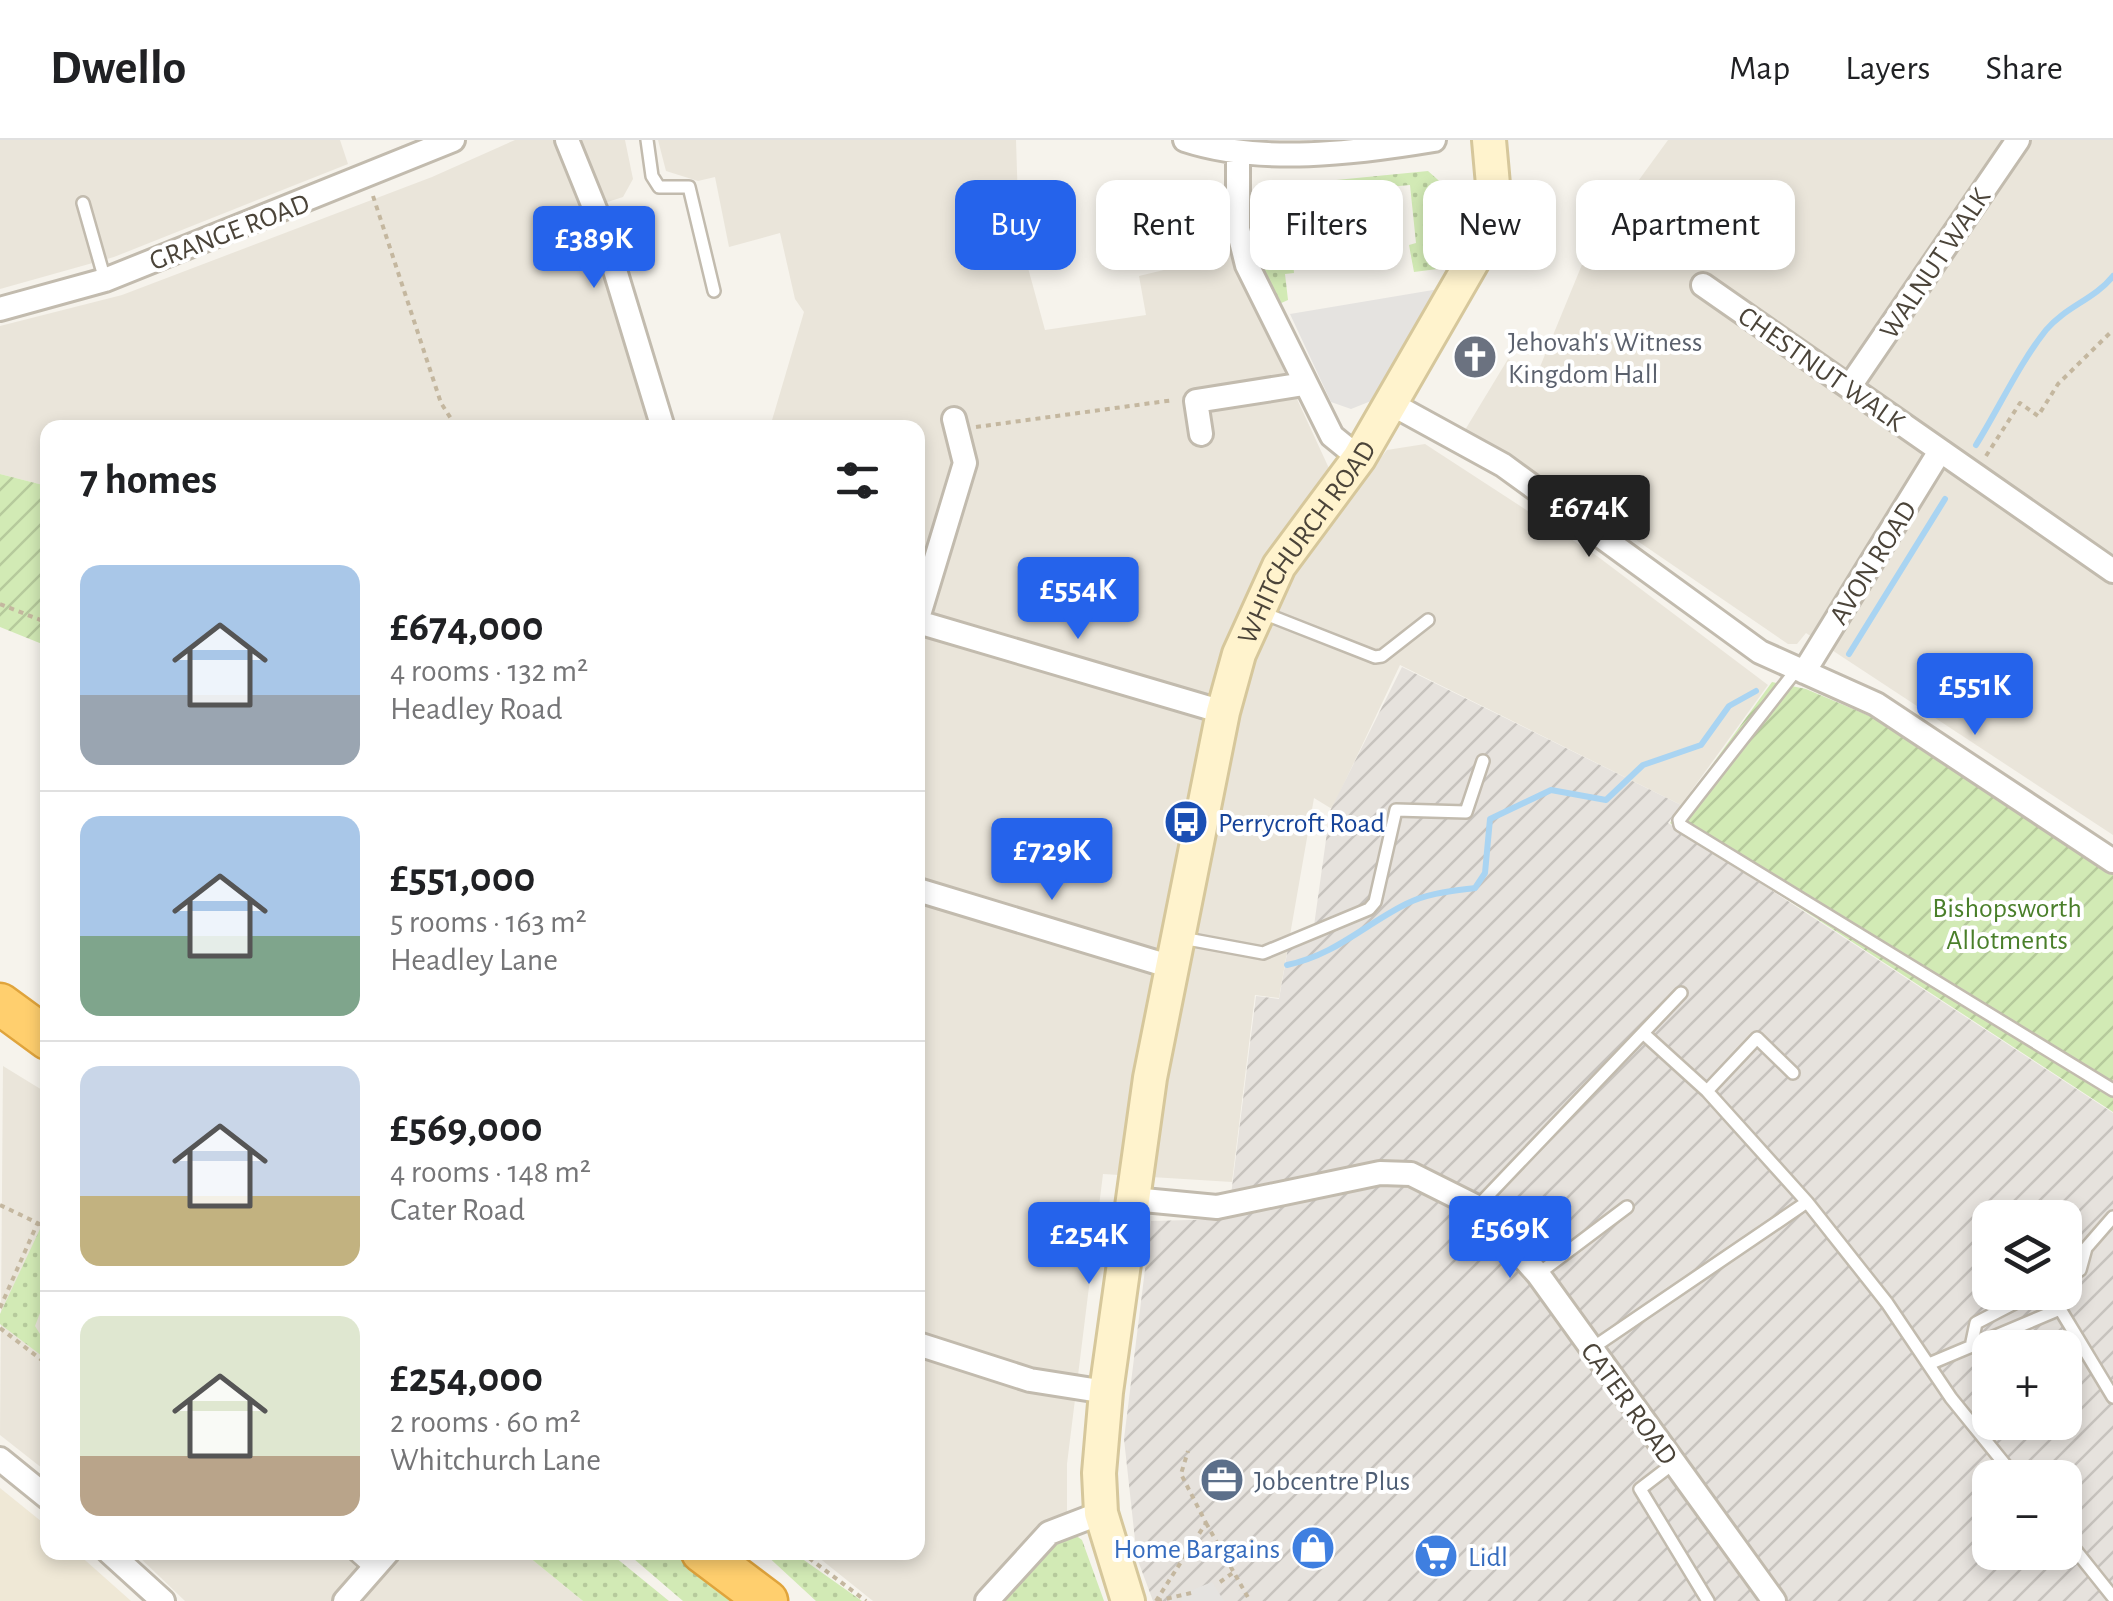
<!DOCTYPE html>
<meta charset="utf-8">
<style>
:root{--surface:#fff;--page:#f2f2f2;--text:#202124;--muted:#757577;--line:#e0e0e0;--accent:#2563eb}
body{margin:0;font-family:"Alegreya Sans",sans-serif;background:var(--page);color:var(--text);height:100vh;display:flex;flex-direction:column;font-size:38px;white-space:nowrap}
*{box-sizing:border-box;margin:0}
p{font-size:32px;color:var(--muted)}
.icon{flex:none;width:55px;height:55px;fill:none;stroke:currentColor;stroke-width:2;stroke-linecap:round;stroke-linejoin:round}
.map{position:relative;flex:1;overflow:hidden}
.side{position:absolute;left:40px;top:280px;width:885px;height:1140px;display:flex;flex-direction:column;background:var(--surface);border-radius:20px;box-shadow:0 5px 15px #0003}
.side>*{flex:none}
.top-card{position:absolute;left:955px;top:40px;width:950px;height:90px;display:flex;gap:20px}
.controls{position:absolute;left:1972px;top:1060px;display:grid;gap:20px}
.controls a{display:grid;place-items:center;width:110px;height:110px;border-radius:20px;background:var(--surface);box-shadow:0 5px 15px #0003;font-size:50px}
.price{position:absolute;translate:-50% -85px;padding:0 22px;border-radius:10px;background:var(--accent);color:#fff;font-size:32px;line-height:65px;filter:drop-shadow(0 2px 5px #0008)}
.price::after{content:'';position:absolute;left:50%;top:60px;width:30px;height:22px;margin-left:-15px;background:inherit;clip-path:polygon(0 0,100% 0,50% 100%)}
.price.on{background:#222;color:#fff}
ul{padding:0;list-style:none}
li{display:flex;align-items:center;gap:30px;height:250px;padding:0 40px}
li+li{border-top:2px solid var(--line)}
li span{display:grid;place-items:center;flex:none;width:280px;height:200px;border-radius:20px;color:#555}
li>.icon{margin-inline-start:auto}
span .icon{width:120px;height:120px;fill:#fffc;stroke-width:1}
li b{font-size:42px}
h2{display:flex;justify-content:space-between;align-items:center;height:120px;padding:0 40px;font-size:42px}
.pill{padding:0 35px;border-radius:20px;background:var(--surface);box-shadow:0 5px 15px #0003;font-size:35px;line-height:90px}
.pill.on{background:var(--accent);color:#fff}
header{display:flex;align-items:center;gap:60px;box-sizing:border-box;height:140px;padding:0 50px;background:var(--surface);border-bottom:2px solid var(--line)}
header strong{font-size:48px}
nav{display:flex;gap:55px;margin-inline-start:auto;font-size:35px}
.map>svg:first-child{display:block}
.residential{fill:#eae5da}
.industrial{fill:url(#industrial-furrows);fill-rule:evenodd}
.education{fill:#efe8d6}
.grass{fill:url(#grass-dots)}
.garden{fill:url(#garden-furrows)}
.parking{fill:#e5e3e0}
.lines{fill:none;stroke-linecap:round;stroke-linejoin:round}
.stream{stroke:#a9d4f2;stroke-width:6}
.lane-casing{stroke:#c2bbae;stroke-width:16}
.street-casing{stroke:#c2bbae;stroke-width:28}
.secondary-casing{stroke:#d6c79b;stroke-width:38}
.highway-casing{stroke:#e0a43c;stroke-width:45}
.path{stroke:#c4b79f;stroke-width:4;stroke-dasharray:5 5;stroke-linecap:butt}
.lane{stroke:#fff;stroke-width:11}
.street{stroke:#fff;stroke-width:22}
.secondary{stroke:#fff3cd;stroke-width:32}
.highway{stroke:#ffcf6e;stroke-width:40}
.labels{text-anchor:middle;stroke-width:8;stroke-linejoin:round;paint-order:stroke}
.street-label{font-size:28px;fill:#4b4439;stroke:#fff}
.worship-label{font-size:28px;fill:#5b616d;stroke:#fff;text-anchor:start}
.transit-label{font-size:28px;fill:#164399;stroke:#fff;text-anchor:start}
.park-label{font-size:28px;fill:#4a7f2a;stroke:#fff}
.service-label{font-size:28px;fill:#4e5e75;stroke:#fff;text-anchor:start}
.shop-label{font-size:28px;fill:#366cbe;stroke:#fff;text-anchor:end}
</style>
<header>
<strong>Dwello</strong>
<nav><a>Map</a><a>Layers</a><a>Share</a></nav>
</header>
<div class="map">
<svg width="2113" height="1461" viewBox="0 0 2113 1461">
<defs>
<pattern id="industrial-furrows" width="10" height="10" patternUnits="userSpaceOnUse" patternTransform="scale(2.5)"><rect width="10" height="10" fill="#e6e2dd"/><path d="M-1 1l2-2M0 10L10 0M9 11l2-2" fill="none" stroke="#c7c3be"/></pattern>
<pattern id="grass-dots" width="8" height="8" patternUnits="userSpaceOnUse" patternTransform="scale(2.5)"><rect width="8" height="8" fill="#d2eab5"/><path d="M2 2h.1M6 6h.1" fill="none" stroke="#b6ca9c" stroke-width="1.8" stroke-linecap="round"/></pattern>
<pattern id="garden-furrows" width="10" height="10" patternUnits="userSpaceOnUse" patternTransform="scale(2.5)"><rect width="10" height="10" fill="#d2eab5"/><path d="M-1 1l2-2M0 10L10 0M9 11l2-2" fill="none" stroke="#b6ca9c"/></pattern>
</defs>
<rect width="100%" height="100%" fill="#f6f3ec"/>
<!-- residential -->
<path class="residential" d="M0,0H340L348,24L114,117L0,149Z
M515,0H625L633,39L623,57L586,69L655,287L48,288L47,346L0,334V186L122,155L432,37Z
M658,0H1016L1019,95L1045,190L1146,175L1139,136L1230,114L1345,363L1387,310L1425,304L1597,416L1768,545L1681,665L1400,525L1332,669L1314,658L1279,858L1255,855L1232,1042L1103,1034L1067,1324V1389L998,1461H873L813,1413L918,1412V288L770,287L804,172L795,159L780,93L729,107L715,37L698,41L666,31Z
M1668,0H2113V695L1806,493L1797,504H1788L1547,339L1465,290L1508,219L1535,239L1588,110Z
M3,926L47,953V1332L0,1295Z
M135,1413H524L583,1461H185Z"/>
<!-- industrial -->
<path class="industrial" d="M1402,527L1681,665L1668,683L2113,973V1461H1153L1137,1418L1124,1299L1151,1081L1228,1079L1256,856L1279,859L1288,808L1312,800L1330,671ZM1990,1078H2065V1152H1990ZM1990,1208H2065V1282H1990ZM1990,1338H2065V1412H1990Z"/>
<!-- education -->
<path class="education" d="M0,1348L47,1386L48,1412L77,1413L131,1461H0Z"/>
<!-- grass -->
<path class="grass" d="M1428,31L1474,72L1472,84L1445,128L1414,132L1409,105L1416,103L1410,45L1288,56L1294,133L1285,134L1288,160L1279,164L1259,123L1251,65L1266,47Z
M40,1089L48,1096L47,1155L35,1186L47,1205L42,1216L0,1184V1174Z
M1067,1389L1082,1400L1104,1461H998Z
M524,1413H610L669,1461H583Z
M627,1413H691L757,1461H683Z
M764,1413H794L862,1461H816Z"/>
<!-- garden -->
<path class="garden" d="M0,334L47,346V506L0,487Z
M1772,542L1806,549L1879,580L2113,733V972L1670,683Z"/>
<!-- parking -->
<path class="parking" d="M1439,149L1371,261L1351,269L1331,262L1290,174Z
M1212,1442L1224,1461H1182L1180,1455Z"/>
<g class="lines">
<!-- stream -->
<path class="stream" d="M1976,305C1999,268 2019,224 2046,190C2065,167 2095,159 2113,136
M1849,514L1945,359
M1287,825C1335,815 1364,785 1406,764C1427,753 1452,751 1475,748L1485,733L1490,679L1551,650L1606,660L1643,625L1701,605L1729,566L1756,551"/>
<defs>
<path id="lane" d="M647,0L652,36L659,47H689L714,151
M83,63L105,140
M1263,473L1375,517L1382,516L1428,480
M1797,529L1679,680L1680,685L2113,950
M1182,798L1263,813L1369,769L1375,762L1396,670L1466,672L1483,621
M1643,893L1707,951L1807,1062L1887,1163L1951,1258L2016,1338
M1707,951L1757,898L1793,933
M1477,1067L1681,853
M1538,1134L1627,1067
M2065,1138L2080,1130L2086,1108L2113,1077
M1972,1202L1976,1183L2036,1152
M1591,1209L1807,1062
M1929,1224L2060,1169L2113,1257
M1674,1323L1640,1349L1708,1461
M2065,1397L2113,1457
M352,1412L372,1430"/>
<path id="street" d="M567,0L601,84L663,288
M1185,0C1261,25 1356,13 1434,0
M1238,12V89L1247,125L1332,296L1359,318
M1703,145L2113,431
M0,169L105,140L453,0
M1850,246L2018,0
M1390,263L1503,325L1760,512L1876,564L2113,721
M1201,294L1196,261L1304,244
M918,478L965,323L954,279
M918,482L1223,572
M1804,532L1940,311
M918,750L1172,827
M1133,1059L1217,1067L1380,1033L1411,1034L1477,1067L1538,1134L1774,1461
M918,1204L1030,1240L1106,1252
M0,1319L48,1358
M109,1412L163,1461
M345,1461L388,1412
M987,1461L1049,1393L1101,1373"/>
<g id="secondary">
<path id="s1" d="M1128,1461L1101,1373L1099,1333L1106,1252L1150,938L1223,572L1239,514L1279,426L1359,318L1490,91L1495,67L1489,0"/>
</g>
<path id="highway" d="M0,864L48,899
M702,1412L767,1461"/>
</defs>
<!-- lane casing -->
<use href="#lane" class="lane-casing"/>
<!-- street casing -->
<use href="#street" class="street-casing"/>
<!-- secondary casing -->
<use href="#secondary" class="secondary-casing"/>
<!-- highway casing -->
<use href="#highway" class="highway-casing"/>
<!-- path -->
<path class="path" d="M373,56L441,263L457,288
M976,287L1174,260
M1986,316L2020,263L2038,276L2058,244L2113,190
M0,464L48,483
M0,1065L48,1088
M48,1161L42,1184L48,1199
M0,1168L38,1082
M0,1188L43,1221L48,1215
M1206,1383L1250,1461
M801,1412L866,1461
M1220,1442L1234,1432
M1156,1461L1206,1383L1181,1334L1188,1311
M1157,1461L1195,1452"/>
<!-- lane -->
<use href="#lane" class="lane"/>
<!-- street -->
<use href="#street" class="street"/>
<!-- secondary -->
<use href="#secondary" class="secondary"/>
<!-- highway -->
<use href="#highway" class="highway"/>
</g>
<!-- icons -->
<defs>
<symbol id="church-disc" viewBox="-11 -11 22 22"><circle r="9.5" fill="#6b7280" stroke="#fff"/><path d="M-1.2-6h2.4v3.5h3.3v2.4h-3.3V6h-2.4V-.1h-3.3v-2.4h3.3Z" fill="#fff"/></symbol>
<symbol id="bus-disc" viewBox="-11 -11 22 22"><circle r="9.5" fill="#1a4fb4" stroke="#fff"/><path d="M-5-6H5V4H4V6H2V4H-2V6H-4V4H-5ZM-3.5-4V0h7V-4ZM-3.5 1.2v1.5H-2V1.2ZM2 1.2v1.5H3.5V1.2Z" fill="#fff"/></symbol>
<symbol id="office-disc" viewBox="-11 -11 22 22"><circle r="9.5" fill="#5c6f8a" stroke="#fff"/><path d="M-6-3h4V-5.5h4V-3h4V5H-6ZM-1-4.5V-3h2v-1.5ZM-6 0V1H6V0Z" fill="#fff"/></symbol>
<symbol id="shop-disc" viewBox="-11 -11 22 22"><circle r="9.5" fill="#3f7fe0" stroke="#fff"/><path d="M-5-2.5h2.3a2.7 3.5 0 0 1 5.4 0H5L5.5 6h-11ZM-1.5-2.5h3a1.5 2.3 0 0 0-3 0Z" fill="#fff"/></symbol>
<symbol id="supermarket-disc" viewBox="-11 -11 22 22"><circle r="9.5" fill="#3f7fe0" stroke="#fff"/><path d="M-6-5.5h2.5l.6 2H6L4.5 2H-2.5L-4.4-4H-6ZM-1.5 3.2a1.3 1.3 0 1 0 .1 0ZM3 3.2a1.3 1.3 0 1 0 .1 0Z" fill="#fff"/></symbol>
</defs>
<g fill-rule="evenodd">
<use href="#church-disc" x="1450" y="192" width="50" height="50"/>
<use href="#bus-disc" x="1161" y="657" width="50" height="50"/>
<use href="#office-disc" x="1197" y="1315" width="50" height="50"/>
<use href="#shop-disc" x="1288" y="1383" width="50" height="50"/>
<use href="#supermarket-disc" x="1411" y="1391" width="50" height="50"/>
</g>
<g class="labels">
<!-- street labels -->
<g class="street-label">
<text transform="translate(229 91) rotate(-21)" y="10">GRANGE ROAD</text>
<text transform="translate(1934 123) rotate(-56)" y="10">WALNUT WALK</text>
<text transform="translate(1822 228) rotate(35)" y="10">CHESTNUT WALK</text>
<text dy="10" stroke="none"><textPath href="#s1" startOffset="1095">WHITCHURCH ROAD</textPath></text>
<text transform="translate(1872 422) rotate(-58)" y="10">AVON ROAD</text>
<text transform="translate(1630 1263) rotate(54)" y="10">CATER ROAD</text>
</g>
<!-- worship labels -->
<g class="worship-label">
<text x="1508" y="211">Jehovah's Witness<tspan x="1508" dy="32">Kingdom Hall</tspan></text>
</g>
<!-- transit labels -->
<g class="transit-label">
<text x="1218" y="692">Perrycroft Road</text>
</g>
<!-- park labels -->
<g class="park-label">
<text x="2007" y="777">Bishopsworth<tspan x="2007" dy="32">Allotments</tspan></text>
</g>
<!-- service labels -->
<g class="service-label">
<text x="1254" y="1350">Jobcentre Plus</text>
</g>
<!-- shop labels -->
<g class="shop-label">
<text x="1280" y="1418">Home Bargains</text>
<text x="1468" y="1426" text-anchor="start">Lidl</text>
</g>
</g>
</svg>
<div class="controls">
<a><svg class="icon" aria-label="layers" viewBox="0 0 24 24"><path d="M12 4l9 5-9 5-9-5zM3 14l9 5 9-5"/></svg></a>
<a>+</a>
<a>−</a>
</div>
<b class="price" style="left:594px;top:151px">£389K</b>
<b class="price on" style="left:1589px;top:420px">£674K</b>
<b class="price" style="left:1078px;top:502px">£554K</b>
<b class="price" style="left:1975px;top:598px">£551K</b>
<b class="price" style="left:1052px;top:763px">£729K</b>
<b class="price" style="left:1510px;top:1141px">£569K</b>
<b class="price" style="left:1089px;top:1147px">£254K</b>
<div class="top-card">
<a class="pill on">Buy</a>
<a class="pill">Rent</a>
<a class="pill">Filters</a>
<a class="pill">New</a>
<a class="pill">Apartment</a>
</div>
<section class="side">
<h2>7 homes<svg class="icon" aria-label="filters" viewBox="0 0 24 24"><path d="M4 7h16M4 17h16"/><circle cx="9" cy="7" r="2"/><circle cx="15" cy="17" r="2"/></svg></h2>
<ul>
<li><span style="background:linear-gradient(#a9c7e8 65%,#9aa5b1 0)"><svg class="icon" aria-label="home" viewBox="0 0 24 24"><path d="M3 11l9-7 9 7M6 9v11h12V9"/></svg></span><div><b>£674,000</b><p>4 rooms · 132 m²</p><p>Headley Road</p></div></li>
<li><span style="background:linear-gradient(#a9c7e8 60%,#7fa58c 0)"><svg class="icon" aria-label="home" viewBox="0 0 24 24"><path d="M3 11l9-7 9 7M6 9v11h12V9"/></svg></span><div><b>£551,000</b><p>5 rooms · 163 m²</p><p>Headley Lane</p></div></li>
<li><span style="background:linear-gradient(#c9d6e8 65%,#c2b280 0)"><svg class="icon" aria-label="home" viewBox="0 0 24 24"><path d="M3 11l9-7 9 7M6 9v11h12V9"/></svg></span><div><b>£569,000</b><p>4 rooms · 148 m²</p><p>Cater Road</p></div></li>
<li><span style="background:linear-gradient(#dfe7d0 70%,#b9a48a 0)"><svg class="icon" aria-label="home" viewBox="0 0 24 24"><path d="M3 11l9-7 9 7M6 9v11h12V9"/></svg></span><div><b>£254,000</b><p>2 rooms · 60 m²</p><p>Whitchurch Lane</p></div></li>
</ul>
</section>
</div>
